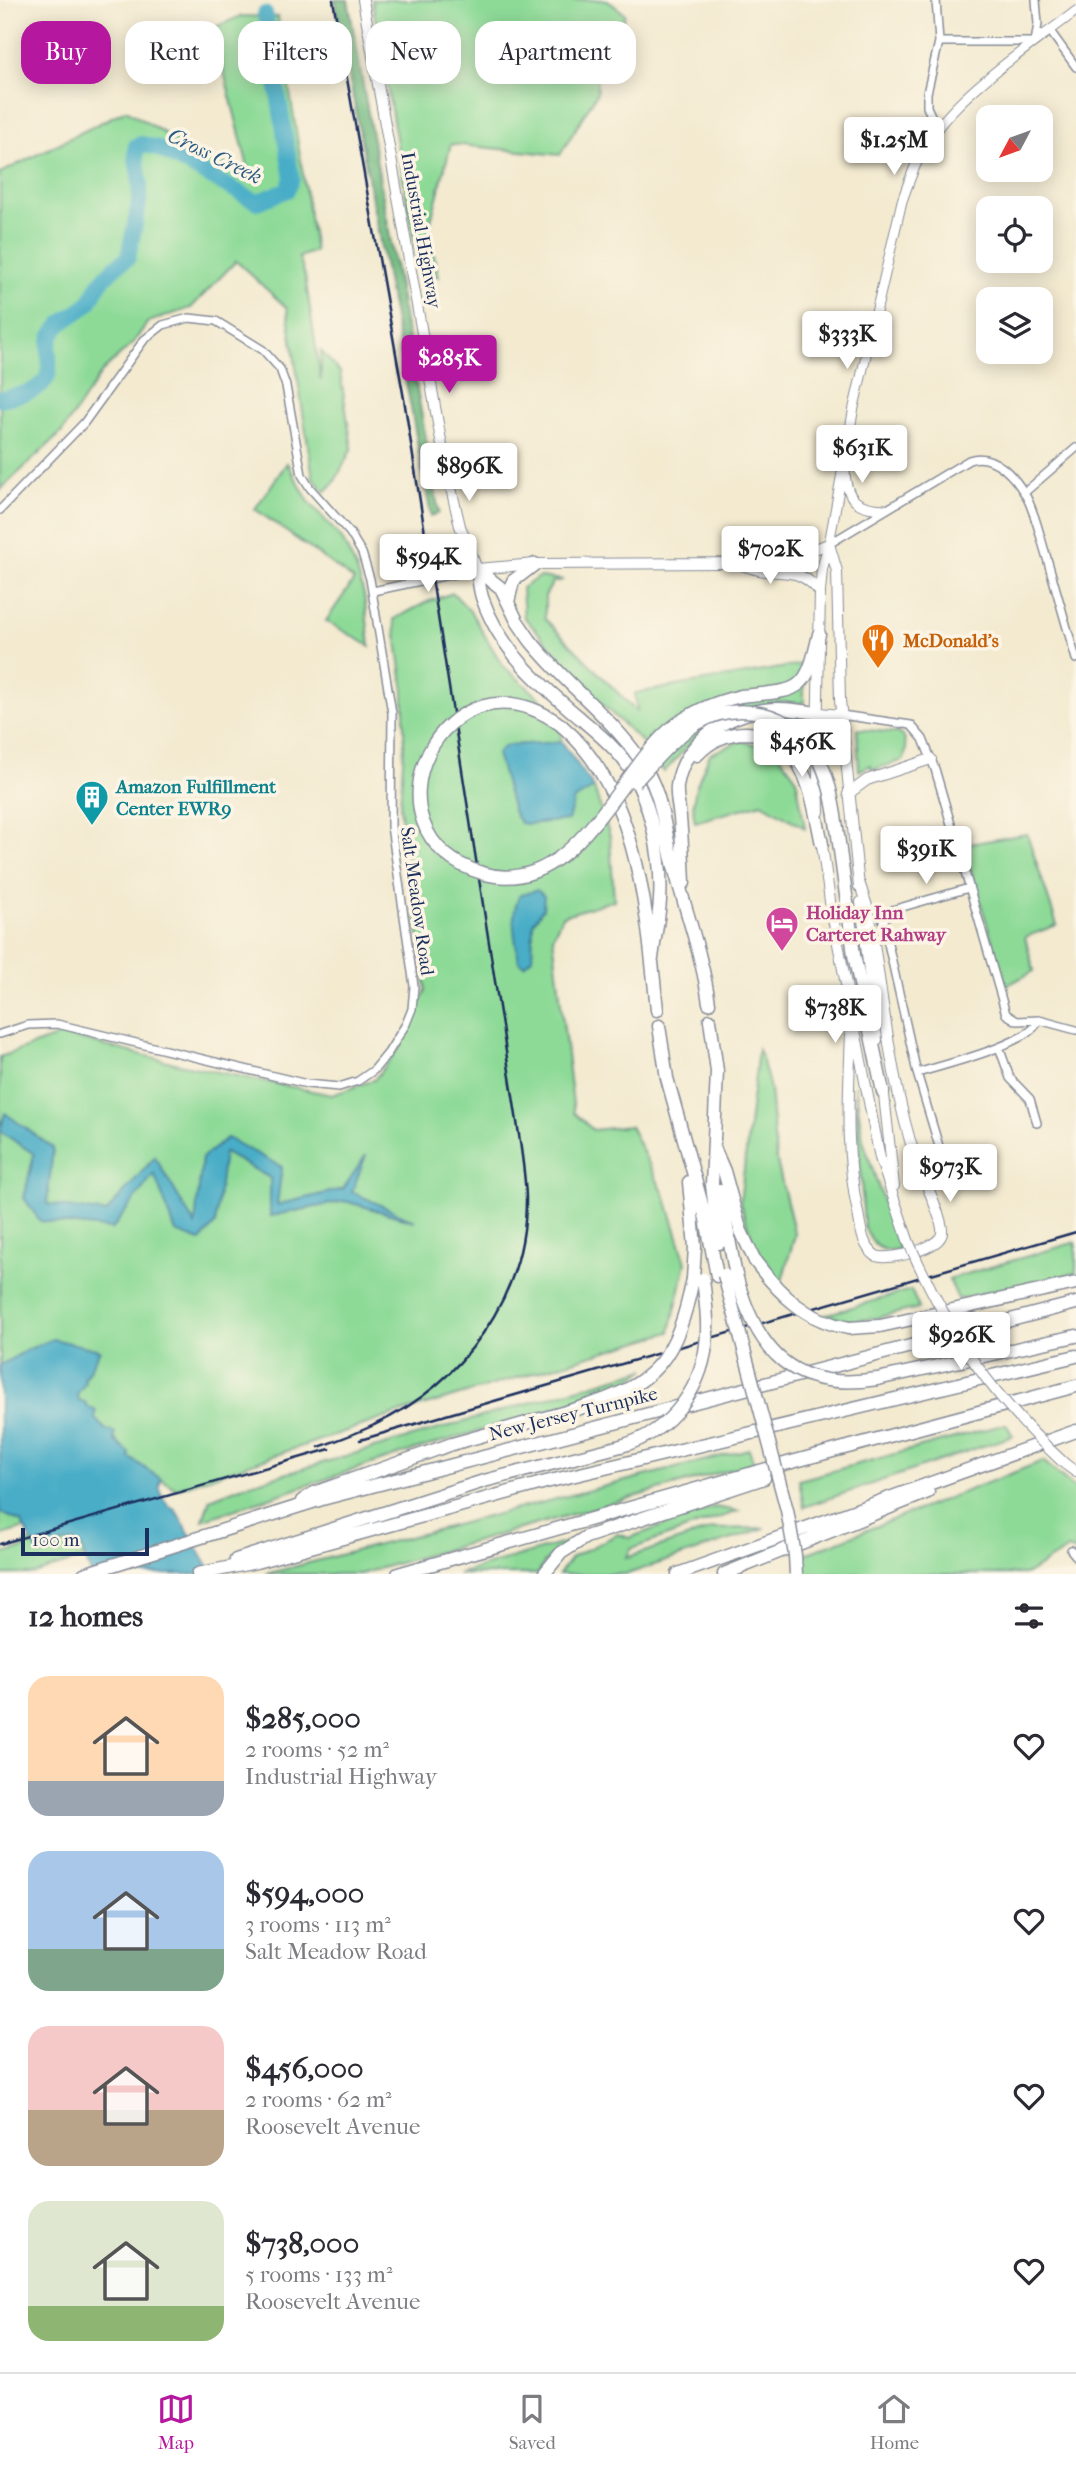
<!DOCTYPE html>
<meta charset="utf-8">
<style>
:root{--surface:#fff;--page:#f2f2f3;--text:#2b2b33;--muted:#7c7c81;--line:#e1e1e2;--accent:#b5179e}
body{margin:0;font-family:"IM FELL French Canon",serif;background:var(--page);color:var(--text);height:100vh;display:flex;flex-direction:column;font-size:26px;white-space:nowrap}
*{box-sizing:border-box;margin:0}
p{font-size:23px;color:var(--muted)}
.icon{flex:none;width:38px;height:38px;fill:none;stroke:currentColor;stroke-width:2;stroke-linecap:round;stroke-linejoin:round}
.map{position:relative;height:1574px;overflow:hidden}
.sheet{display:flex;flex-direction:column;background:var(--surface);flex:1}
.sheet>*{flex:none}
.hud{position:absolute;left:21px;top:21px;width:700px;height:63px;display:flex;gap:14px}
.needle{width:46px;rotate:229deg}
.tools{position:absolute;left:976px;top:105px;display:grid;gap:14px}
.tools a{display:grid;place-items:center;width:77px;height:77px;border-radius:14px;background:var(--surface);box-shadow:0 4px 18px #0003;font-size:35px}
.scale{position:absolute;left:21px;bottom:18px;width:128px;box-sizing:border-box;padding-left:7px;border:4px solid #1b2f5e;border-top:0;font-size:19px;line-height:24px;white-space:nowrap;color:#1b2f5e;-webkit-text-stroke:5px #fcf5e5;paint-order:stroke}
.price{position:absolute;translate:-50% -60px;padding:0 16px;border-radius:7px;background:#fff;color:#222;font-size:23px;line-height:46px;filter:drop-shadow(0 2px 4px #0008)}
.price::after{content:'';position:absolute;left:50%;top:42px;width:21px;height:16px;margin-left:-10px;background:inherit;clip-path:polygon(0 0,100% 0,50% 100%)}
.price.active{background:var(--accent);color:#fff}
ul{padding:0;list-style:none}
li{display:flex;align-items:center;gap:21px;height:175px;padding:0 28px}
li span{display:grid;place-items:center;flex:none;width:196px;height:140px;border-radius:21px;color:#555}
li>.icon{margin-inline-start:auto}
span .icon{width:84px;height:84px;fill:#fffc;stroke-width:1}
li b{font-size:30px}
h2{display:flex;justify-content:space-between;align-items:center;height:84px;padding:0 28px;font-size:30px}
.tag{padding:0 24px;border-radius:21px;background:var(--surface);box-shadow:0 4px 18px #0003;font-size:24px;line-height:63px}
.tag.active{background:var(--accent);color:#fff}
.dock{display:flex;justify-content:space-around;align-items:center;height:98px;border-top:2px solid var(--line);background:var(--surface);font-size:19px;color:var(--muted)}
.dock a{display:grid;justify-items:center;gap:4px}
.dock .active{color:var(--accent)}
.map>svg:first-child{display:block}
.green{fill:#8dda97;stroke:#54847a;stroke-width:2;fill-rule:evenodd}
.forest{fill:#72ba80;stroke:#46746f;stroke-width:2}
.water{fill:#48adc7;stroke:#326e92;stroke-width:2}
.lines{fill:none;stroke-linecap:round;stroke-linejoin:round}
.river{stroke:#48adc7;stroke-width:16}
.minor-casing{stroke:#878c97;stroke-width:10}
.tertiary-casing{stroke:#878c97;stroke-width:11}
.secondary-casing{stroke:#878c97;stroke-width:12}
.motorway-casing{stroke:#878c97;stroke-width:15}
.minor{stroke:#fff;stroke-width:7}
.tertiary{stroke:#fff;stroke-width:9}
.secondary{stroke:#fff;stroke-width:10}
.motorway{stroke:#fff;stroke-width:12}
.rail{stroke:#1b2f5e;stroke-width:2.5}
.secondary-bridge-casing{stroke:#878c97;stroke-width:12;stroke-linecap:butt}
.motorway-bridge-casing{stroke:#878c97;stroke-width:15;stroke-linecap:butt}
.secondary-bridge{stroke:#fff;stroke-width:10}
.motorway-bridge{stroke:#fff;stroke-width:12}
.labels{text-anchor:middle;stroke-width:7;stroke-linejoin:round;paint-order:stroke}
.street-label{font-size:19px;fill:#1b2f5e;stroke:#fcf5e5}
.food-label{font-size:19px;font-weight:bold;fill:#c56008;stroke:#fcf5e5;text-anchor:start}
.culture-label{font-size:19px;font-weight:bold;fill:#0d838f;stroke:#fcf5e5;text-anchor:start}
.hotel-label{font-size:19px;font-weight:bold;fill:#b23c85;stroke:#fcf5e5;text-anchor:start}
.water-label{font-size:21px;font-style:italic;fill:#2b5b83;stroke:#fcf5e5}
</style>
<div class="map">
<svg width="1076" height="1574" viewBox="0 0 1076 1574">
<rect width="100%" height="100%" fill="#fcf5e5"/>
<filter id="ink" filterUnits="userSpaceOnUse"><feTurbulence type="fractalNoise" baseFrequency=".0143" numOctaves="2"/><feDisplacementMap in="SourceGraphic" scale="14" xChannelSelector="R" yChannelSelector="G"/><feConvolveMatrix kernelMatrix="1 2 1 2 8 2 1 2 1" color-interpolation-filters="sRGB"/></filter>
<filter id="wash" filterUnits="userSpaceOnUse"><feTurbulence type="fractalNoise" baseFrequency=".00686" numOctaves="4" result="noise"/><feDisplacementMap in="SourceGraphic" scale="28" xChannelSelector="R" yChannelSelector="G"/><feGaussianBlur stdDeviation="1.57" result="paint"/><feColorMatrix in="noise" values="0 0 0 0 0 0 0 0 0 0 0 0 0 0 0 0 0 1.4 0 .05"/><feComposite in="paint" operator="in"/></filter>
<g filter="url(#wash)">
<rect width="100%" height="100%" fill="#f3ead0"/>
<!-- green -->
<path class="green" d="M372,0H607L625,14L620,32H596L597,93L560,155L451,144L428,232L439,277L419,270Z
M241,16L278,17L315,251L299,257L305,276L321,381V351L340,372L352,448L334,483L325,492L313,478L287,308L236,261L191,308L148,322L133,343L102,372L62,432L0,490V173L126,110L205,158L249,171L213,28Z
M287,463L309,502L342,539L357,570L364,595L370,646L326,621L354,580L255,509Z
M539,577L563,580L553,582L545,596V619L637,712L635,693L804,664V703L778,702L707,725L664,772L642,742L604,706L524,617L522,588Z
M453,593L470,611L503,666L555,711L562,742L509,745L513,811L520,822L529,824L594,788L610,837L614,900L562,916L553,937L574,1113L593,1130L630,1126L666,1198L686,1263L670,1332L396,1414L176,1489L130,1458C127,1446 115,1445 112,1431L106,1430L95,1419V1411L79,1400L77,1395L99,1350L0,1365V1131L34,1154L24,1198L112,1229L154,1173L176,1232L215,1224L223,1152L270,1178L271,1216L345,1201L409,1220L351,1191L364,1159L343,1189L276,1205L282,1167L227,1138L202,1158L195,1226L155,1157L106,1213L47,1204L53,1148L5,1114L0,1127V1057L62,1035L183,1065L332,1095L374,1080L401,1046L426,990L400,807L404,745V691L394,619L427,602ZM520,895L543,908L533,923L532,958L518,954C516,933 510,916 520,895Z
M857,729L897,733L904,737L906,749L904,760L872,770L871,765L859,771Z
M740,741L775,749L796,778L805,828L762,803L695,822C689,796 700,777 710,754Z
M1027,834L1057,925L1025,937L1034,971L1006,986L963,845Z
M758,1050L762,1058L770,1089L776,1158L795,1235L781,1284L753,1243L740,1203Z
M855,1085L863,1140L899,1249C879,1254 871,1243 864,1226Z
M1076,1242V1273L958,1299L949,1279Z
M911,1290L919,1308L875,1318L850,1321L825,1315Z
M646,1369L618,1389L398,1455L203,1520L210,1499L243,1486Z
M1006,1424L1013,1436L804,1507L799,1480Z
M749,1449L754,1463L360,1574H266Z
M1043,1461L1076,1489V1552L1068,1549L1027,1574H803V1555Z
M714,1507L738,1511L631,1549L626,1558L713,1529L765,1528L627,1574H559L572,1557L618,1534L629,1538Z
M0,1512L21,1521L25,1528L0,1536Z
M33,1541L35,1545L50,1550L64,1543L75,1542L82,1548L84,1558L33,1574H0V1555L25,1548L26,1542Z
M571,1541L544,1563L538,1574H458Z"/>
<!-- forest -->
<path class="forest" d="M335,0H348L439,513L431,516Z"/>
<!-- water -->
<path class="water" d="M562,742L594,788L574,800L568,820L529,824L520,823L513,811L497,754L502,748L509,745Z
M537,890L544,896L543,908L533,923L532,958L524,965L519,961C515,938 509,916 520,895Z
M5,1113L53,1148L47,1204L106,1213L155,1157L195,1225L202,1158L227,1138L282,1167L277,1205L343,1189L366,1155L352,1192L415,1221L345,1201L270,1216V1178L224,1152L215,1224L200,1241L176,1232L154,1174L112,1229L40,1221L24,1198L34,1154L0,1131Z
M53,1339L100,1350L84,1379L85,1383L77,1395L79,1400L85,1402L88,1407L96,1411L95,1419L106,1430L115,1433L114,1440L129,1453L130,1458L161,1479C157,1490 164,1505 175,1509L213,1574H91L82,1548L75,1542L64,1543L39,1555L21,1522L0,1512V1365L29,1349Z"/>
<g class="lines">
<!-- river -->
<path class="river" d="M0,399C17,395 45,393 49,371C51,359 45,347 53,334C63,318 73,317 86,306C92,301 95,290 100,283C108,273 117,265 128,258C132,234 140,211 140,186C140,172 134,160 136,146L142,144L157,148L257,202L287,190L292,179L265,14"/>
</g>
</g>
<g filter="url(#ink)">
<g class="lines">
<defs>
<path id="minor" d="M936,0L939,42L927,93V107L937,128
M1050,31L1076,67
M939,42H1035L1038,24L1036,0
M1024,493L1076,448
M0,510L84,423L144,340L163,325L189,318L216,321L263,350L280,369L286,386L302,475L310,488L350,533L362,553L370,579L392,713L391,826L414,986L412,1009L406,1024L388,1053L374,1070L358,1081L339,1087L307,1084L57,1024L28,1025L0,1034
M829,544L969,460C994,451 1016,478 1027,498C1036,516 1040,536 1046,555C1056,590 1066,624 1076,659
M373,591L477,569
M841,715L911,725L923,739L935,769L1006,1014L1017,1021L1039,1020L1076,1030
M999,1047L1010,1078L1030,1099L1037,1123
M917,1073L883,921L892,910L969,888
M941,1153L917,1073C943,1065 1031,1044 1039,1020
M1071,1550L1076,1556"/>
<path id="tertiary" d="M845,472C847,501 857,508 885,509
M829,544L854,407L902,201C911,175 920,150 937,129C969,86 1033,44 1076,11"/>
<path id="secondary" d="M363,0L445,463L460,526L477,569L535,564L726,563L793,556L829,544
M829,544L837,571L840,700L859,887
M739,564C746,566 753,569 760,570C788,575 799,567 820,592
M818,713L841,715
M848,794L867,780L931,759
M819,812L817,747L820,592L822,569L829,544
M821,838L831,908L880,1158L909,1243
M861,902L877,1040
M851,1030C849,1096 844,1146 858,1213C861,1229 862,1246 876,1256C889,1261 940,1249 942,1233C944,1220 923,1178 917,1163C890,1083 883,995 869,912L859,882
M883,1086L894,1186
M1065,1464L1076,1472"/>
<path id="motorway" d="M477,569L501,588L517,621L530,640C563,682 608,714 639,758C663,794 662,820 672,859C684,907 702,953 709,1003
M477,569C479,579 479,590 483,600C501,651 540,684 580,718C596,732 613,745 626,763C650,797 663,859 660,900C659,920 654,939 652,959
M508,602L513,581L535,564
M741,696C799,690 806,695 819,634
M561,725C639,791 647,915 657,1010
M697,755C710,741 727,733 746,733C806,735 812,798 822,844
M837,828L854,955L883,1092
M684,883C683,861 682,840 680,818C679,807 676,797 677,786C683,744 724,715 764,710C782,707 800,711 818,713
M710,1020L717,1071L712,1185L719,1243
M659,1026L667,1078L706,1219L717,1276
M715,1150L724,1171L740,1229L755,1261
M689,1182L695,1247L693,1279
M720,1191L735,1271
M849,1328L880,1326L1076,1283
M877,1379L1076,1336
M302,1501L314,1493L452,1444L580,1408
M236,1560L484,1481L621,1446
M84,1574L322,1499L1076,1303
M198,1574L256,1562L546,1482L1076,1356
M398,1574L788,1463L1076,1386
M544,1574L561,1553L586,1537L764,1478
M678,1574L1076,1431
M724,1574L928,1492"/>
</defs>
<!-- minor casing -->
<use href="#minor" class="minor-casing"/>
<!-- tertiary casing -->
<use href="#tertiary" class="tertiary-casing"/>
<!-- secondary casing -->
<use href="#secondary" class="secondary-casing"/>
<!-- motorway casing -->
<use href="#motorway" class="motorway-casing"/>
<!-- minor -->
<use href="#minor" class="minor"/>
<!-- tertiary -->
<use href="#tertiary" class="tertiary"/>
<!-- secondary -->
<use href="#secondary" class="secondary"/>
<!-- motorway -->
<use href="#motorway" class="motorway"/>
<!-- rail -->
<path class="rail" d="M360,1440L1076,1232
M319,1447C337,1440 356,1434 374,1425C462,1384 527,1296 526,1197C525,1172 521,1147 517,1122L404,399L333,0
M0,1544L330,1449"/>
<defs>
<path id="secondary-bridge" d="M909,1243C949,1334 992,1397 1065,1464"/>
<path id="motorway-bridge" d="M561,725C444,640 352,834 482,873C571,900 617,776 669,730C690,712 714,702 741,696
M635,782C655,761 673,738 698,723C738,700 790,711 815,752C829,775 833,802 837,828
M755,1261C780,1295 807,1321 849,1328
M735,1271C755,1349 791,1393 877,1379
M724,1275L787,1510L795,1555L796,1574
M580,1408C657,1385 677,1357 693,1279
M621,1446C672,1432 705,1386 707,1333C708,1315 705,1297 703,1279"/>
</defs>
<!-- secondary-bridge casing -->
<use href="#secondary-bridge" class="secondary-bridge-casing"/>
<!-- motorway-bridge casing -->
<use href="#motorway-bridge" class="motorway-bridge-casing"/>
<!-- secondary-bridge -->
<use href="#secondary-bridge" class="secondary-bridge"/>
<!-- motorway-bridge -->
<use href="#motorway-bridge" class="motorway-bridge"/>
</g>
</g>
<!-- icons -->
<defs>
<symbol id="restaurant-pin" viewBox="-11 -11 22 30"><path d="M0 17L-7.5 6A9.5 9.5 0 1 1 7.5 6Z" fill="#e8710a" stroke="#fcf5e5"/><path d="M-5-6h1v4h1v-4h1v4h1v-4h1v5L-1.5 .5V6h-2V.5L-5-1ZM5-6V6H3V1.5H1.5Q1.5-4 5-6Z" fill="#fff"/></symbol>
<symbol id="building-pin" viewBox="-11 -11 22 30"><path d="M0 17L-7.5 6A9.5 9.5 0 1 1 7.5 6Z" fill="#0f9aa8" stroke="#fcf5e5"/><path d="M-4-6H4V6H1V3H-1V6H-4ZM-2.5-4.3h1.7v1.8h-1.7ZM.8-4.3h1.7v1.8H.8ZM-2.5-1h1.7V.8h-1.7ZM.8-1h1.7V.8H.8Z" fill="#fff"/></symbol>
<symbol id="hotel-pin" viewBox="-11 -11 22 30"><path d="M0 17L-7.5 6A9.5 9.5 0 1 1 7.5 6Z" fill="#d1479c" stroke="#fcf5e5"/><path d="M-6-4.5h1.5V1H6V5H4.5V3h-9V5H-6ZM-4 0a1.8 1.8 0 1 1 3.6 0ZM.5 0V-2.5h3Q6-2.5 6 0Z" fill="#fff"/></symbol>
</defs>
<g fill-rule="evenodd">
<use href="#restaurant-pin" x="859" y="621" width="38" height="52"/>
<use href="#building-pin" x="73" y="778" width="38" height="52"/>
<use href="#hotel-pin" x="763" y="904" width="38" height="52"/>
</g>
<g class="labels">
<!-- street labels -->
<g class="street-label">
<text transform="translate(422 230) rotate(80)" y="7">Industrial Highway</text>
<text transform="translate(418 901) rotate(82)" y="7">Salt Meadow Road</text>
<text transform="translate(573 1413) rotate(-14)" y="7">New Jersey Turnpike</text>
</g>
<!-- food labels -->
<g class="food-label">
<text x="903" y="647">McDonald's</text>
</g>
<!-- culture labels -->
<g class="culture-label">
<text x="116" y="793">Amazon Fulfillment<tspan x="116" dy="22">Center EWR9</tspan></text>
</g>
<!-- hotel labels -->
<g class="hotel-label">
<text x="806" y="919">Holiday Inn<tspan x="806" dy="22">Carteret Rahway</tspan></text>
</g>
<!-- water labels -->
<g class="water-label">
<text transform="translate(215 156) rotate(26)" y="7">Cross Creek</text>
</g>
</g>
</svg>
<div class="tools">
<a><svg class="needle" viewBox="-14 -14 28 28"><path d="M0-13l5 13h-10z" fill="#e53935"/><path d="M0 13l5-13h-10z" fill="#7c7c81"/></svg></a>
<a><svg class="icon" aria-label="locate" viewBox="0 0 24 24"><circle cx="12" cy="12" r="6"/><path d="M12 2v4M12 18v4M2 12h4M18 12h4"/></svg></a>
<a><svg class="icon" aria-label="layers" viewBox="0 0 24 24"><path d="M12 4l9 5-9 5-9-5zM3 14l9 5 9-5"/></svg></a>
</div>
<div class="scale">100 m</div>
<b class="price" style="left:894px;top:177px">$1.25M</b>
<b class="price" style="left:847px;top:371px">$333K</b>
<b class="price active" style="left:449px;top:395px">$285K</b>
<b class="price" style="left:862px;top:485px">$631K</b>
<b class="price" style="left:469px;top:503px">$896K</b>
<b class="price" style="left:770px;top:586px">$702K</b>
<b class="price" style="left:428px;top:594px">$594K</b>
<b class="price" style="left:802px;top:779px">$456K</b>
<b class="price" style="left:926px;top:886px">$391K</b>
<b class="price" style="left:835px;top:1045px">$738K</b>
<b class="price" style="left:950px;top:1204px">$973K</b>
<b class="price" style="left:961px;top:1372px">$926K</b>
<div class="hud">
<a class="tag active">Buy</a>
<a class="tag">Rent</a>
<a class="tag">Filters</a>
<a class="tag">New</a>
<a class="tag">Apartment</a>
</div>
</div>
<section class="sheet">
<h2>12 homes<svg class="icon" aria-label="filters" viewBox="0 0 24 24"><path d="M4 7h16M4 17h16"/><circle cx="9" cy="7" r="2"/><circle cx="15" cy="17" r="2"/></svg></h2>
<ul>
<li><span style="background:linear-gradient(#ffd9b3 75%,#9aa5b1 0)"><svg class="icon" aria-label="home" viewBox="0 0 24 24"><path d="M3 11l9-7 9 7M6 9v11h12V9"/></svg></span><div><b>$285,000</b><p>2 rooms · 52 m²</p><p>Industrial Highway</p></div><svg class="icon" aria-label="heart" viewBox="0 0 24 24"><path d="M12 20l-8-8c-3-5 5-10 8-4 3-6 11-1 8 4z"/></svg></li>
<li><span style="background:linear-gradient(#a9c7e8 70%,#7fa58c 0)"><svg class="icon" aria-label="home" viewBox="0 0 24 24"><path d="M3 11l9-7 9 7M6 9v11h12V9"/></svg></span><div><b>$594,000</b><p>3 rooms · 113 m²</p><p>Salt Meadow Road</p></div><svg class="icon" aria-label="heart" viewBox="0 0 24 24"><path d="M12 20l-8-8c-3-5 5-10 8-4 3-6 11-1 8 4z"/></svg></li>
<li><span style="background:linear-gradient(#f6c9c9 60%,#b9a48a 0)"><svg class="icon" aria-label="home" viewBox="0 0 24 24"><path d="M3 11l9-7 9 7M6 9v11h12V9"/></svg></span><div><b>$456,000</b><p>2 rooms · 62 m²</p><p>Roosevelt Avenue</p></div><svg class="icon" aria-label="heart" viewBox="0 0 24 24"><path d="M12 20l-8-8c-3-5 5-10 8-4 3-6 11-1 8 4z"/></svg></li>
<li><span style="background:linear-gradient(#dfe7d0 75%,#8fb573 0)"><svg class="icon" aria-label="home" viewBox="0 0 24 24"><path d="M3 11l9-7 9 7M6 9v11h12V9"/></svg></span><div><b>$738,000</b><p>5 rooms · 133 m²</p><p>Roosevelt Avenue</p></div><svg class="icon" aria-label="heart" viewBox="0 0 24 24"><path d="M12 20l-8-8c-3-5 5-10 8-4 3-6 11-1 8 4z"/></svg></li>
</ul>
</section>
<nav class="dock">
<a class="active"><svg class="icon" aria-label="map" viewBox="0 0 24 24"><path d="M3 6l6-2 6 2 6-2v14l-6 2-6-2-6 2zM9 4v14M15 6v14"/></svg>Map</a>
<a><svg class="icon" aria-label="saved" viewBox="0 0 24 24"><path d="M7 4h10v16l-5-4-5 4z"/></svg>Saved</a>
<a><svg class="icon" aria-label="home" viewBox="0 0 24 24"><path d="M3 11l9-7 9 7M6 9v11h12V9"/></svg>Home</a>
</nav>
